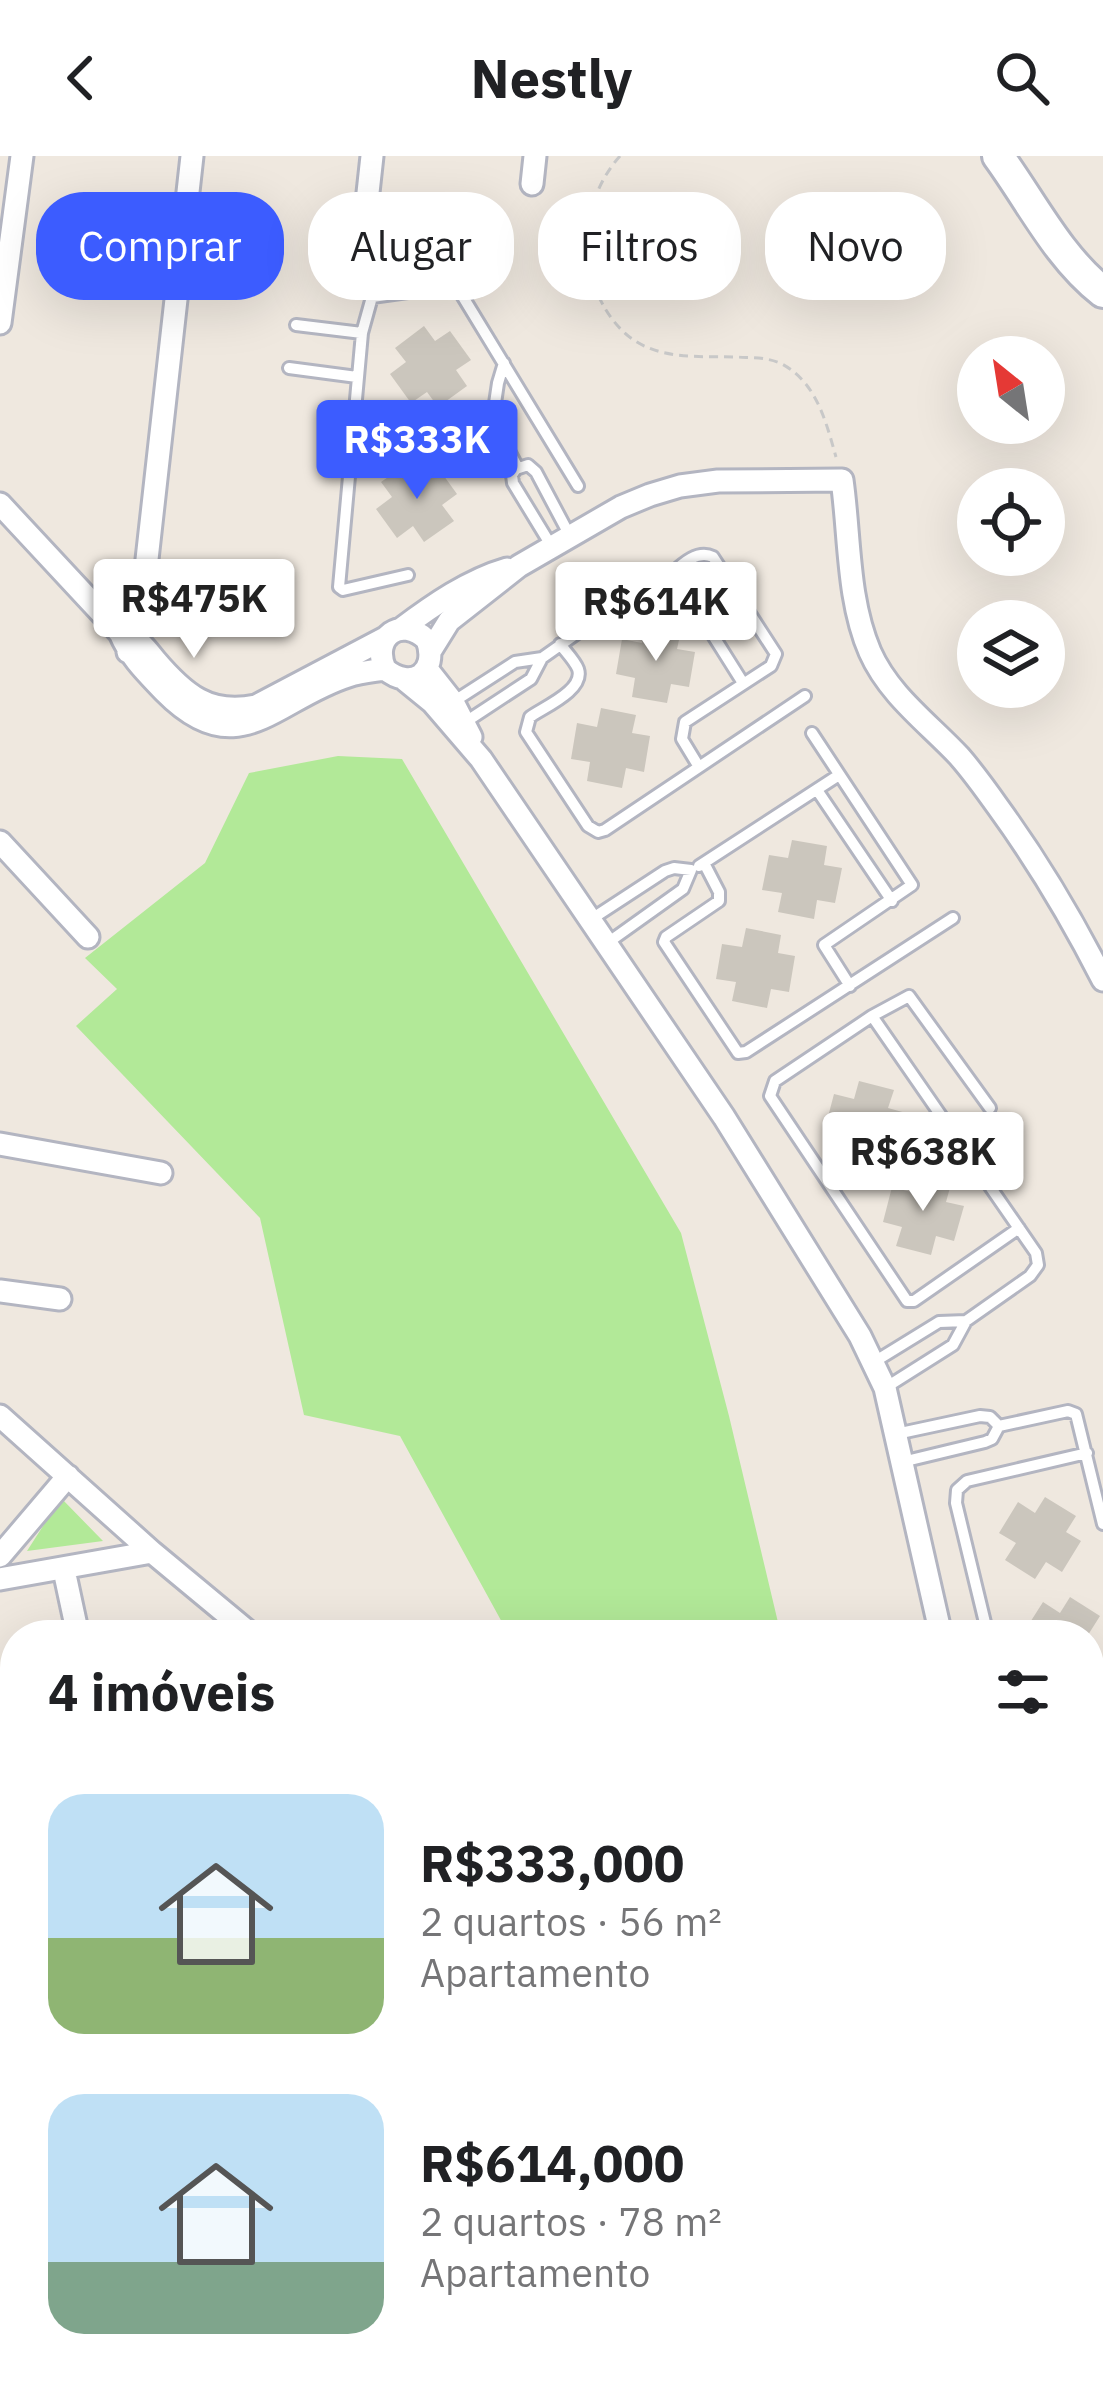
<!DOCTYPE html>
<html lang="pt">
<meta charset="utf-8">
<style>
:root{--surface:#fff;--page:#f6f6f6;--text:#202124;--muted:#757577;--accent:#3c5cff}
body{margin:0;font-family:"IBM Plex Sans",sans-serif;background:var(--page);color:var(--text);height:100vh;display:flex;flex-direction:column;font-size:45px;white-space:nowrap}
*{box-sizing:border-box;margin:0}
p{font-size:39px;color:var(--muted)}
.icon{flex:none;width:66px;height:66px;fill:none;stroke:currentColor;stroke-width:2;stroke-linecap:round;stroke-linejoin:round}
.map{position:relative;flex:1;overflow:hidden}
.details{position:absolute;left:0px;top:1464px;width:1104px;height:768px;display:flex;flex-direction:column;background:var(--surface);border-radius:48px 48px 0 0;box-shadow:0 12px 48px #0002}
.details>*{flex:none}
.banner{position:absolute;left:36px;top:36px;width:1032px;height:108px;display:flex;gap:24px}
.needle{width:78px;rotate:330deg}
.fabs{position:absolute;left:957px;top:180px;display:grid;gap:24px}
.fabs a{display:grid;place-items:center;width:108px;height:108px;border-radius:50%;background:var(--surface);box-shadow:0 12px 48px #0002;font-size:60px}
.price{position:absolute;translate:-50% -102px;padding:0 27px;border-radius:12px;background:#fff;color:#222;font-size:39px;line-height:78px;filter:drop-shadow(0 3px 6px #0008)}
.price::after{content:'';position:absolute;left:50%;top:72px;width:36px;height:27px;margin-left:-18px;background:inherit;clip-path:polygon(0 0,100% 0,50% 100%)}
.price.active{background:var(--accent);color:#fff}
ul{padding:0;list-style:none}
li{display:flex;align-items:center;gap:36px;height:300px;padding:0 48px}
li span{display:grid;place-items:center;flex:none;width:336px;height:240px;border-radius:36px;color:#555}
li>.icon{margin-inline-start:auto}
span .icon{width:144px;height:144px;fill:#fffc;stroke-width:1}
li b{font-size:51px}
h2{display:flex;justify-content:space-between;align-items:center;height:144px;padding:0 48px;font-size:51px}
.pill{padding:0 42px;border-radius:48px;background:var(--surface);box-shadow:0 12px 48px #0002;font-size:42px;line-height:108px}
.pill.active{background:var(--accent);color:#fff}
header{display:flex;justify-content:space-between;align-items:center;height:156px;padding:0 48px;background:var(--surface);font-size:54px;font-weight:700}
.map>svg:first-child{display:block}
.green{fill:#b2e998}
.building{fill:#cbc6bd}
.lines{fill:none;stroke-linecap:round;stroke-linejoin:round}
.lane-casing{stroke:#b3b5c1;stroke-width:16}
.street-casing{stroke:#b3b5c1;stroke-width:27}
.secondary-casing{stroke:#b3b5c1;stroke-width:36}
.path{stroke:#c8c8c8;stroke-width:3;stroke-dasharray:9 6;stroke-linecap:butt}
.lane{stroke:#fff;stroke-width:10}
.street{stroke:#fff;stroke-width:21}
.secondary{stroke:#fff;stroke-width:30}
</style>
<header><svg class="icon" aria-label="back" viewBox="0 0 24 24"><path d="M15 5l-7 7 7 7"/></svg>Nestly<svg class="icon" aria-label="search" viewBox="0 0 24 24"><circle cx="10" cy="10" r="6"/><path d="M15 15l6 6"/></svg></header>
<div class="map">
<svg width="1103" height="2232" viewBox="0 0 1103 2232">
<rect width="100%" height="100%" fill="#efe8df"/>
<!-- green -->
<path class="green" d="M338,600L402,603L681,1077L729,1260L781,1479H509L400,1280L304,1259L260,1062L76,870L117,833L85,802L205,707L249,617Z
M61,1342L103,1385L27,1395Z
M1103,1987V2232H205L213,2217H1089V1990Z"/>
<!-- building -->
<path class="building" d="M424,170L435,185L450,175L471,204L456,214L467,230L438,251L427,236L411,247L390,218L406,206L395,192Z
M411,305L421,320L436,309L457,338L442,349L454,365L424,386L413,370L397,382L376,353L392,341L381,326Z
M646,468L681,475L677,493L695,496L689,531L671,528L667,547L632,541L635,522L616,518L622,483L642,487Z
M601,552L636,559L632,577L650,580L644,616L626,612L622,632L587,625L590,606L571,603L577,567L597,571Z
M792,684L827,690L824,709L842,712L835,747L817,744L814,763L778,756L782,737L762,734L769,699L788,702Z
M746,772L781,779L778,797L795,800L789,836L771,833L767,852L732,845L736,826L716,823L722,788L742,791Z
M859,925L894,934L888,952L906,957L896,991L879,987L873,1006L839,996L844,977L825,972L834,938L854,943Z
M917,1018L951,1028L946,1046L964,1050L954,1085L936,1080L931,1099L896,1090L902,1071L883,1066L892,1031L911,1036Z
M1045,1341L1076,1360L1066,1376L1081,1385L1062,1416L1046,1406L1035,1423L1005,1404L1016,1387L999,1377L1018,1346L1035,1357Z
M1070,1441L1100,1460L1088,1479H1022L1043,1446L1060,1457Z"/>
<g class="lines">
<defs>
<path id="lane" d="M372,141L458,129
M296,169L362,177
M289,212L357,221
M354,270L490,281L508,293L518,312
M490,281L498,227L504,207
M552,391L513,327L512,319L516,313L528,309L536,316L570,380
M408,419L343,434L339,431L362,177L372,141L387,116L435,105L443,108L578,330
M669,420C681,409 697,393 713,401L776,498L771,510L685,566L682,583L699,611
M560,488C565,495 575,505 578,513C585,534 544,551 530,561L526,576L588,670L598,676L605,674L805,540
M542,502L657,421L669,420L680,427L743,527
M453,546L515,506L542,502L531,523L464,567
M812,577L912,729L824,789L850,830
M817,634L892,745
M704,707L719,736V745L666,781L664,786L738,897L746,896L953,762
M699,710L839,619
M590,764L665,715L674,712L691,714L683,733L606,788
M872,860L1036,1097L1038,1109L1030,1120L966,1165
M990,952L909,840L872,860L775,925L770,940L907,1145H914L1019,1072
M874,1206L939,1166L966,1165L953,1189L885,1232
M999,1270L1068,1255L1076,1258L1103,1368
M896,1278L980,1260L990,1261L999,1270L992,1283L985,1286L902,1306
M988,1479L956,1347L957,1334L967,1325L1087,1297
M1089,1546L1103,1543
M1089,1586L1103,1583
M1089,1724L1103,1722
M1089,1871L1103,1868"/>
<path id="street" d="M532,28L535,0
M359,119L372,0
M0,167L22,0
M0,348L120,477C130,501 147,517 165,536C238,610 275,543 348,520C360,516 373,515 385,513C411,535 439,517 427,484C401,459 371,481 385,513
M401,473C433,449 469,424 507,413
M126,479C140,484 146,493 155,504C184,538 209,560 256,550L387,481
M431,494L449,465L519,410L621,351L650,339L680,330L718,325L842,324C850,380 847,443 870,496C889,539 928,567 959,600C973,616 986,634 998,651C1038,706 1072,763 1103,824
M128,496L138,484L192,0
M427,513L453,546L471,581
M405,524L432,546L481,603L724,961L860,1180L885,1232L941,1479
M0,686L88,781
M0,988L161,1017
M0,1135L60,1143
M0,1260L152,1396L252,1479
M0,1400L68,1320
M64,1414L78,1479
M0,1423L152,1396
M1089,1638L1103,1634
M0,1789L2,1796
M0,1839L15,1834"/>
<path id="secondary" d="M998,0C1031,45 1058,101 1103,136"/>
</defs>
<!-- lane casing -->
<use href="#lane" class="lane-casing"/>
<!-- street casing -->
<use href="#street" class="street-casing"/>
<!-- secondary casing -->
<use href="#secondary" class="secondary-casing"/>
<!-- path -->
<path class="path" d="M620,0C595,28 584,66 588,103C589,120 597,139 606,154C638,206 684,200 737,201C752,202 768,201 782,208C817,227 826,266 836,301
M0,2147L15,2161
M60,2217L66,2232"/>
<!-- lane -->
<use href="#lane" class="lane"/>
<!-- street -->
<use href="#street" class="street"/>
<!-- secondary -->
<use href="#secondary" class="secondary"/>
</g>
</svg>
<div class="fabs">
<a><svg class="needle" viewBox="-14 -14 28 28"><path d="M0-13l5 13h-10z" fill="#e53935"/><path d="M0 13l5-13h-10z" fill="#757577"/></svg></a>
<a><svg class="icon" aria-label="locate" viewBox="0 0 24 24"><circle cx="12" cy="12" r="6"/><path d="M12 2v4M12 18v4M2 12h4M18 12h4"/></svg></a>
<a><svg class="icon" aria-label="layers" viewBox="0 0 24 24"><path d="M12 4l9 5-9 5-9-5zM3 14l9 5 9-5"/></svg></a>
</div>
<b class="price active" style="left:417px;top:346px">R$333K</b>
<b class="price" style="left:194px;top:505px">R$475K</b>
<b class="price" style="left:656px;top:508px">R$614K</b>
<b class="price" style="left:923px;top:1058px">R$638K</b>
<div class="banner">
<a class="pill active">Comprar</a>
<a class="pill">Alugar</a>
<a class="pill">Filtros</a>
<a class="pill">Novo</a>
</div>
<section class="details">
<h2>4 imóveis<svg class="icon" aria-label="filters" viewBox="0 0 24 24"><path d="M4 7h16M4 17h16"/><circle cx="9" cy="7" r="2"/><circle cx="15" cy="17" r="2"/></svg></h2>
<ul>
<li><span style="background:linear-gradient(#bfe0f5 60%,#8fb573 0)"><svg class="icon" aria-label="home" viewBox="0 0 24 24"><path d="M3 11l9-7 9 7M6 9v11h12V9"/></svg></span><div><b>R$333,000</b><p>2 quartos · 56 m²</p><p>Apartamento</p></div></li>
<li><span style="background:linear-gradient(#bfe0f5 70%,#7fa58c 0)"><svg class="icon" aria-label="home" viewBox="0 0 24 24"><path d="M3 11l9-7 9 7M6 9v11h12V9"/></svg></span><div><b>R$614,000</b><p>2 quartos · 78 m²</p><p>Apartamento</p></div></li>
</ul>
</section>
</div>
